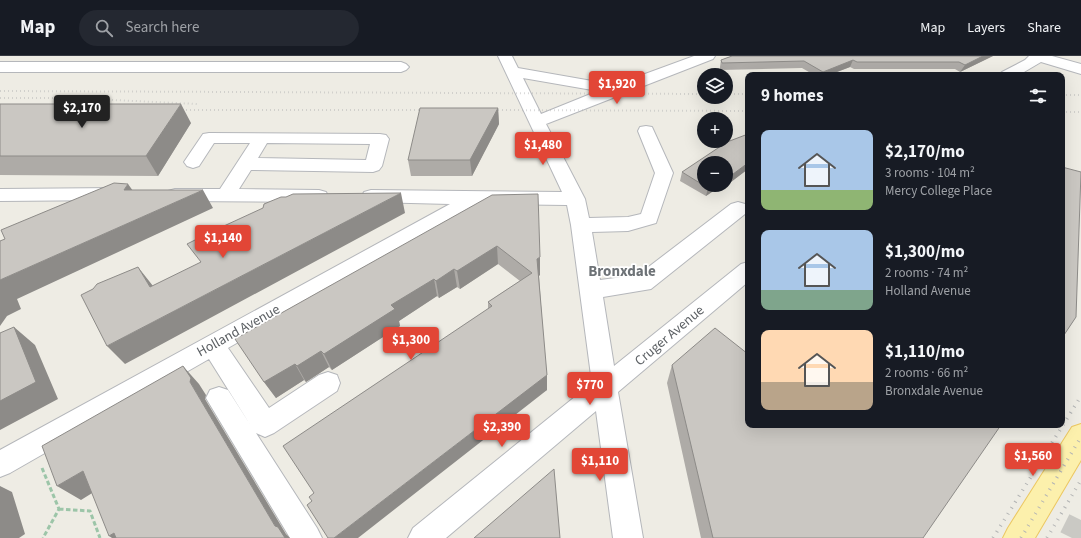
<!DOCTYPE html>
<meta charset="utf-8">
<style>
:root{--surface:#171b24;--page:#242831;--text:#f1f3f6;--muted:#9ea1a6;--line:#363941;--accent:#e24636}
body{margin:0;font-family:"Source Sans 3",sans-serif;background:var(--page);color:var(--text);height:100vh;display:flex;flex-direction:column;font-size:15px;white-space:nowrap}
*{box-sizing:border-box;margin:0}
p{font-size:13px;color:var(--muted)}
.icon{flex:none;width:22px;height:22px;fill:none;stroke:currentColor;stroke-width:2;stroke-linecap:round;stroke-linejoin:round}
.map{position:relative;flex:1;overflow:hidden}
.panel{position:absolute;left:745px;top:16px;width:320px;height:356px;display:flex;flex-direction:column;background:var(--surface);border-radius:8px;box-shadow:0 4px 16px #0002}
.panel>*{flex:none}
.tools{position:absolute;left:697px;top:12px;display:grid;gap:8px}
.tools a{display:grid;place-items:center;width:36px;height:36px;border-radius:50%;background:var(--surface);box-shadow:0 4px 16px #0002;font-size:20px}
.price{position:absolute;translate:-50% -34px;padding:0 9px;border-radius:4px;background:var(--accent);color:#fff;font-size:13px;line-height:26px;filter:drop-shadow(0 1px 2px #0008)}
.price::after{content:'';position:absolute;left:50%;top:24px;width:12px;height:9px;margin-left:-6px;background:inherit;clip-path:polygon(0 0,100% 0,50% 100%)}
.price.current{background:#222;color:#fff}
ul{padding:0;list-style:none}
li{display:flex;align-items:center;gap:12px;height:100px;padding:0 16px}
li span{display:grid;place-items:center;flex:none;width:112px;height:80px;border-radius:8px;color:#555}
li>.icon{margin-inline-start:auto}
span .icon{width:48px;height:48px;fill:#fffc;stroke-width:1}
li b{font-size:17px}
h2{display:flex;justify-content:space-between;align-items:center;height:48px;padding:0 16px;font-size:17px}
header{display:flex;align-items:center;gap:24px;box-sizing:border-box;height:56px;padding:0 20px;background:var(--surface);border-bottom:1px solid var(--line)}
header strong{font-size:19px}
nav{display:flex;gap:22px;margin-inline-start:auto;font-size:14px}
.search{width:280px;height:36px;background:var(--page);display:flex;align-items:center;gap:10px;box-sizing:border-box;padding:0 14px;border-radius:22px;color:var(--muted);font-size:15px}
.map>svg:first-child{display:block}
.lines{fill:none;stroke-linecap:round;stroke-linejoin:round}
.major-tunnel{stroke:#cac9c4;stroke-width:26;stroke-dasharray:26 13;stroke-linecap:butt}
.minor-casing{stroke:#b5b7bb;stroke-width:2}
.major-casing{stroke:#ecc760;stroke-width:2}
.path{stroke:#9cc5a8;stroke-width:3;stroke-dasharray:4.5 2.5;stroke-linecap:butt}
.minor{fill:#fff;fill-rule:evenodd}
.major{fill:#fcf0ac;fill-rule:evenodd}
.rail-far1{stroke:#b3b4b4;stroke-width:2;stroke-dasharray:0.5 3.5;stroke-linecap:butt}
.rail{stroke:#b3b4b4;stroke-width:3.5;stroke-dasharray:1 6;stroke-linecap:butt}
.wall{fill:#aeaba7}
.shaded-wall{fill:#8d8b88}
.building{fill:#cac7c2;stroke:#8d8b88}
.labels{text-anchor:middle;stroke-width:3.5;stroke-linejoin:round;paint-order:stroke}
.street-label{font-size:14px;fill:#5c6064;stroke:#fff}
.neighbourhood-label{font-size:15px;font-weight:bold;fill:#6d7276;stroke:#fff}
</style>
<header>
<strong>Map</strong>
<div class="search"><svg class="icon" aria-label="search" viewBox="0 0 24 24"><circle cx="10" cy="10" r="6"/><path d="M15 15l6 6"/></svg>Search here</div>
<nav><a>Map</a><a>Layers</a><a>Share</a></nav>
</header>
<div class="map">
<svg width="1081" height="482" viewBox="0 0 1081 482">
<rect width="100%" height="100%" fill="#eeece4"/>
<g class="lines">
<!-- major-tunnel -->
<path class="major-tunnel" d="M1072,482L1081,464"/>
<defs>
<path id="minor" d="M498,0H512L518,12L615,29L694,0H715L713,3L546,68L585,143L589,162L628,161L641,158L655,117L638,75L640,71L646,70L652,71L673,117L656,167L628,175L592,176L600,224L638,219L731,148L738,146L745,148L748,153L745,158L651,233L603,241L614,310L741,208L748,206V226L618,336L643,482H613L596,355L446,482H408L413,472L592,327L571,169L567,149L479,148L228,292L269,352L319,319L328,316L337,319L340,327L337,335L274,377L265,381L256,377L317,472L322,482H290L206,342L210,334L219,331L228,334L251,370L209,303L10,417L0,421V394L450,148L371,146L364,144L362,140L364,136L371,134L562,136ZM523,22L598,35L541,58Z
M1029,0H1052L1081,8V18L1041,6L1019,19H999L1002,16L1025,4Z
M0,6H401L406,8L409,11L406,14L401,16H0Z
M209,77L380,78L386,79L389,83L382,110L379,114L373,116L251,114L239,133L319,134L326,136L328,140L326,144L319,146L175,145L168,143L166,139L168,135L175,133H220L250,87H214L199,110L193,112L187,110L184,106L203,78ZM267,87L370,88L366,104L258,102Z
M117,132L124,134L126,138L124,142L117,144L0,145V133Z"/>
<path id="major" d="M1081,368V404L1035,482H1003L1008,472L1072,371Z"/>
</defs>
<!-- minor casing -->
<use href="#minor" class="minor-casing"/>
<!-- major casing -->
<use href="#major" class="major-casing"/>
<!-- path -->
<path class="path" d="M42,412L59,453L43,482
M59,453L90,455L100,482"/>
<!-- minor -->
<use href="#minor" class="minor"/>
<!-- major -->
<use href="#major" class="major"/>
<!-- rail-far1 -->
<path class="rail-far1" d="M0,35L704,38
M726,38H748
M1062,39H1081
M0,42H71L197,48
M174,54H430
M486,54L748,55
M1062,56H1081"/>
<!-- rail -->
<path class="rail" d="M993,482L1081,340
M1021,482L1081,381
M1047,482L1081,424"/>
</g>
<!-- wall -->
<path class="wall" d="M732,0H993L960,16L955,13H854L850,11L829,19H814L802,12L720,14V11L721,4Z
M0,48L191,67L158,120L0,119Z
M498,52L499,68L472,120H411L408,104Z
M748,78V113L727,129H726V107L722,129L706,140L680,125L682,116Z
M492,139L540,219L539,220L547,334L312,445L314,437L488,253V246L520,225L498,208L460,233L457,231L439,242L437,240L399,265L400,270L332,314L329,311L306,326L304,324L276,342L264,326Z
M672,309L748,369L923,482H701L667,327Z"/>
<!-- shaded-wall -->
<path class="shaded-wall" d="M983,0H993L960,16L965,9Z
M853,4L850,11L829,19H822L823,16Z
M181,48L191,67L158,120L146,100Z
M498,52L499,68L472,120L470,104Z
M748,107V113L727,129L729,121Z
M128,128L141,146L124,134Z
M712,129H722L706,140L708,132Z
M203,134L213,152L17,243L21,253L7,260L0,270V224Z
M401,137L405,157L125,308L107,290Z
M497,190L498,208L460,233L457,215Z
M540,201V219L537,221V203Z
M138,211L153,230L150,231Z
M454,213L457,231L439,242L436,225Z
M434,223L437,240L399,265L400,270L332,314L324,298L391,249Z
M14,271L35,289L58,343L0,374V345Z
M321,295L329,311L306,326L297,310Z
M295,308L304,324L276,342L264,326Z
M183,310L199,328L206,339L205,343L286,478L290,482H285L275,470L190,326Z
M547,319V334L358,482H334Z
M83,415L105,429L81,444L57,430Z
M0,430L12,436L25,478L19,482H0Z
M114,477L123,482H112L109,480Z"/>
<!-- building -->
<path class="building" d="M732,0H983L965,9L959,6H857L853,4L823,16L804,5L722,7L721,4Z
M0,48H181L146,100H0Z
M420,52H498L470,104H408Z
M748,78V107L729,121L726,119V107H704V129H712L708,132L682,116L727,86Z
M1062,111L1081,116L1076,261L1062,282Z
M114,127L128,128L124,134H203L0,224V185L5,183L1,174Z
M401,137L107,290L81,239L93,233L97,228L138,211L150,231L201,206L187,188L199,182L202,178L208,175H213L263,152L264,148L281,141H286L293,138Z
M538,138L540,201L537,203L547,319L334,482H328L307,449L312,445L309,441L314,437L283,390L492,250L488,246L532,217L497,190L457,215L454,213L436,225L434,223L391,249L395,253L324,298L321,295L297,310L295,308L264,326L235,283L492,139Z
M14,271L36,326L0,345V277Z
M715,272L748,298V369H1001L923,482H713L672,309Z
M183,310L191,322L190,326L275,470L278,471L285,482H116L114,477L109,480L83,415L57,430L42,390Z
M554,413L560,482H474Z"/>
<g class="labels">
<!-- street labels -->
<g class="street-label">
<text transform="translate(238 274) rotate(-29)" y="5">Holland Avenue</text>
<text transform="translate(669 279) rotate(-40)" y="5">Cruger Avenue</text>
</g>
<!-- neighbourhood labels -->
<g class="neighbourhood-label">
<text x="622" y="220">Bronxdale</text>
</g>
</g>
</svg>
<div class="tools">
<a><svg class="icon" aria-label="layers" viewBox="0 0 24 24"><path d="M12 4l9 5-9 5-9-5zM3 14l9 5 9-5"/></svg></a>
<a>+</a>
<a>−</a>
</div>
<b class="price" style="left:617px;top:49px">$1,920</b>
<b class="price current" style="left:82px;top:73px">$2,170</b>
<b class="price" style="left:543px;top:110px">$1,480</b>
<b class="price" style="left:223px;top:203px">$1,140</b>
<b class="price" style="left:411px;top:305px">$1,300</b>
<b class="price" style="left:590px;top:350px">$770</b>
<b class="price" style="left:502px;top:392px">$2,390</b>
<b class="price" style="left:1033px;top:421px">$1,560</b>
<b class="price" style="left:600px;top:426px">$1,110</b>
<section class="panel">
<h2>9 homes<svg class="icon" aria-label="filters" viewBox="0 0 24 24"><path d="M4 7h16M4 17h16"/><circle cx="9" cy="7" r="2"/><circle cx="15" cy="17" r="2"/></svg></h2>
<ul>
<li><span style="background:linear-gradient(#a9c7e8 75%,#8fb573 0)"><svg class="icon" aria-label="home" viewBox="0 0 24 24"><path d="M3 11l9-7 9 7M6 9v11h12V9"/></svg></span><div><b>$2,170/mo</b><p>3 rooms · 104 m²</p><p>Mercy College Place</p></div></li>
<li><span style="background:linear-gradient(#a9c7e8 75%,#7fa58c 0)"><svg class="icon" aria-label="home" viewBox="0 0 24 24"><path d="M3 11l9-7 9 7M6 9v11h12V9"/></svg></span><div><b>$1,300/mo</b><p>2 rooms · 74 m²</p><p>Holland Avenue</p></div></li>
<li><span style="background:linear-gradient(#ffd9b3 65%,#b9a48a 0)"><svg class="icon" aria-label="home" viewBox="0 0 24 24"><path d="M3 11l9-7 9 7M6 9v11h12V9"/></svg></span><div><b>$1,110/mo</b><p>2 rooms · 66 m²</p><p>Bronxdale Avenue</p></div></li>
</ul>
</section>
</div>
